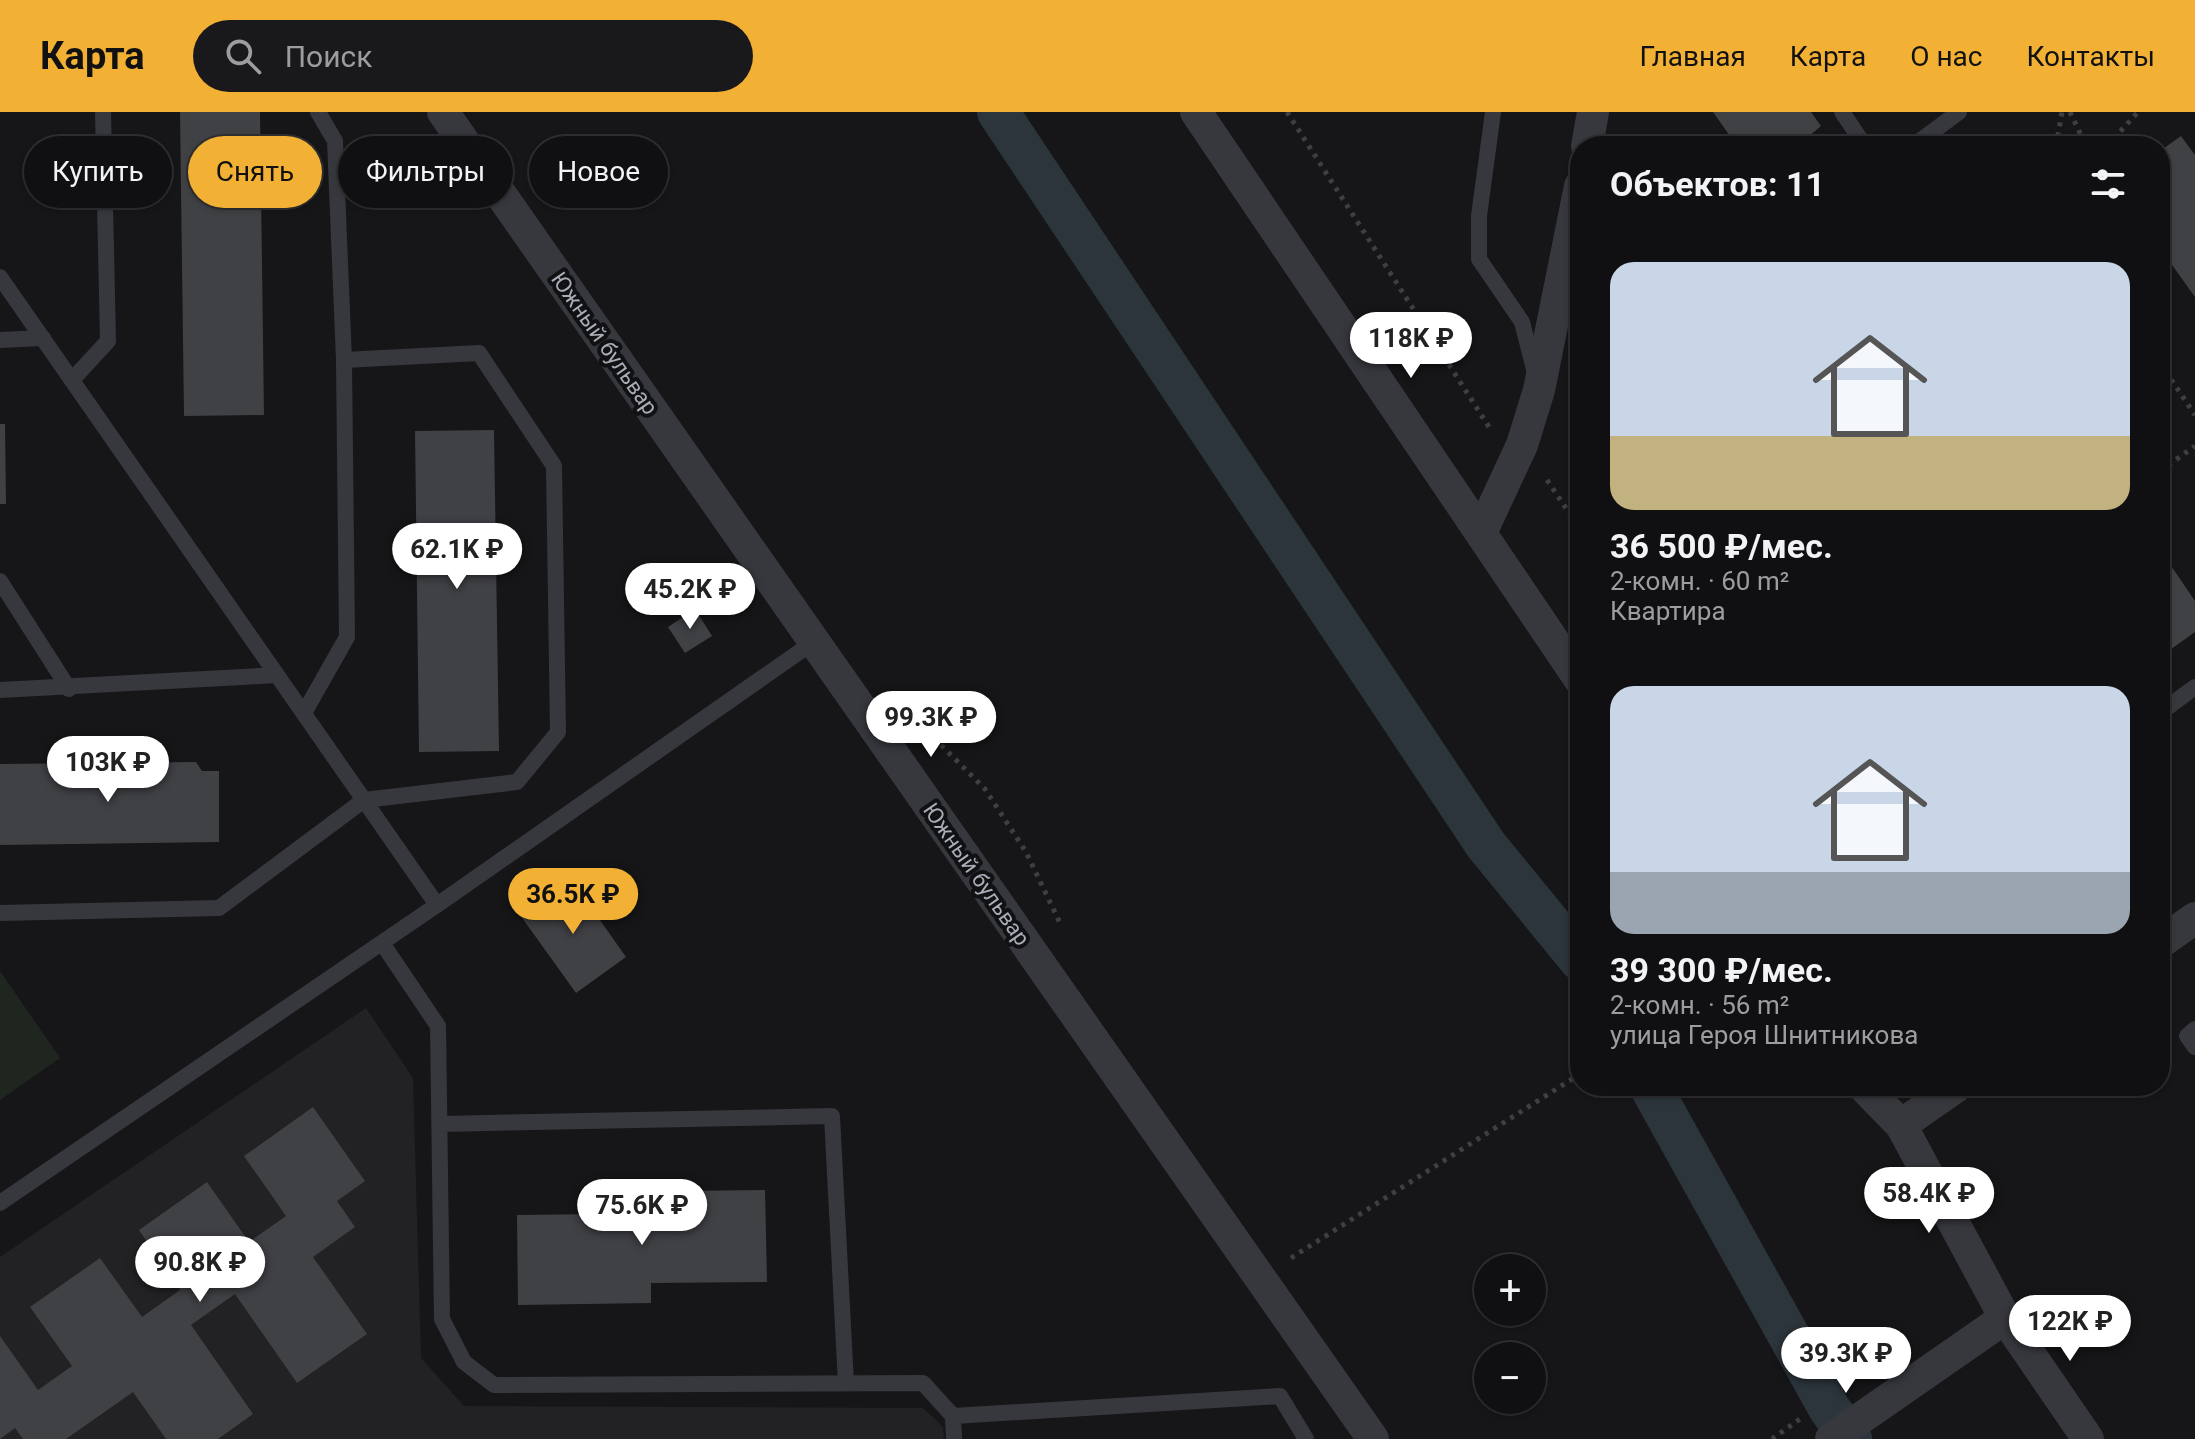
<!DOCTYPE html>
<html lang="ru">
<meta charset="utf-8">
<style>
:root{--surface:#101012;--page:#19191b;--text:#f1f3f6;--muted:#9c9d9f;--line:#303032;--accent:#f2b134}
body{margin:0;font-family:Roboto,sans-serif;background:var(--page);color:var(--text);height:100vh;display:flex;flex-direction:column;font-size:30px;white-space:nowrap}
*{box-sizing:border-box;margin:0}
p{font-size:26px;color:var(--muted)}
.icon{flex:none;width:44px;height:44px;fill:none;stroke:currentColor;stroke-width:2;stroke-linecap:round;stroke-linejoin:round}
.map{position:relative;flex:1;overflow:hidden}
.sheet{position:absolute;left:1570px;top:24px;width:600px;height:960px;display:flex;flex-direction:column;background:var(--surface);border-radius:32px;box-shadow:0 2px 6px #0004,0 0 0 2px var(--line)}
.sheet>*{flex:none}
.banner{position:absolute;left:24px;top:24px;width:760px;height:72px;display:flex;gap:16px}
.tools{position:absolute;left:1474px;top:1142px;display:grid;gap:16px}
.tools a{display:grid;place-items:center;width:72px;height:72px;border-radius:50%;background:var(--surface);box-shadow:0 2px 6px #0004,0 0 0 2px var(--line);font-size:40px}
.price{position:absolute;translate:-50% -68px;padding:0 18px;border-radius:28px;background:#fff;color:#222;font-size:26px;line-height:52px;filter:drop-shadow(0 2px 4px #0008)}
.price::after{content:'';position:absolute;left:50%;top:48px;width:24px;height:18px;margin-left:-12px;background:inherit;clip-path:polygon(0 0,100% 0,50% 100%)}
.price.on{background:var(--accent);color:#111}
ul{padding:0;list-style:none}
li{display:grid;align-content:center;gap:16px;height:424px;padding:0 40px}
li span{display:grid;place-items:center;height:248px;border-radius:24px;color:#555}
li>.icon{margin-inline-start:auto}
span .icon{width:144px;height:144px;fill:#fffc;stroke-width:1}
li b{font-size:34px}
h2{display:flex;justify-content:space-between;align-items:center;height:96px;padding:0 40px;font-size:34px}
.chip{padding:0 28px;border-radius:36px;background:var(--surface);box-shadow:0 2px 6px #0004,0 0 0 2px var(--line);font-size:28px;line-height:72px}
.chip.on{background:var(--accent);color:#111}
header{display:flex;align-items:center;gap:48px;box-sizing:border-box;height:112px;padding:0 40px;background:var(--accent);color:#111}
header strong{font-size:38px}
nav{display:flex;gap:44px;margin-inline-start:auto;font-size:28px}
.search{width:560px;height:72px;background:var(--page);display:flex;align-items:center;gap:20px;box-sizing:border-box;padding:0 28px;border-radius:44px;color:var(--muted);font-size:30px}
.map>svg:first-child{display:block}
.built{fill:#222225}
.green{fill:#1e261f}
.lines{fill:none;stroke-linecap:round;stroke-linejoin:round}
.canal{stroke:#2c353c;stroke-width:42}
.building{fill:#404145}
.path{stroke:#3d3f44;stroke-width:5;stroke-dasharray:4 6;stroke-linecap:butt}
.service{stroke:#37383d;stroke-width:16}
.minor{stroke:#37383d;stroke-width:32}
.labels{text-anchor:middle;stroke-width:8;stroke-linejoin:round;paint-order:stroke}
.street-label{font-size:22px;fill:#a8adb8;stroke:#111113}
</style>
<header>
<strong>Карта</strong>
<div class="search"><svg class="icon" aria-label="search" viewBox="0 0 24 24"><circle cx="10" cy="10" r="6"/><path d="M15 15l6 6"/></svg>Поиск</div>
<nav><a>Главная</a><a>Карта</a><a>О нас</a><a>Контакты</a></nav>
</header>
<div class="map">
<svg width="2195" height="1327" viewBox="0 0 2195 1327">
<rect width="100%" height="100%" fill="#161618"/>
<!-- built -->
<path class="built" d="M366,896L413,966L421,1246L464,1294L923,1296L943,1315L944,1327H0V1145Z"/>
<!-- green -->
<path class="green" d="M0,859L60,946L0,988Z"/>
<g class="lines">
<!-- canal -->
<path class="canal" d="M998,0L1486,733L1580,848
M1650,974L1829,1296L1851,1327"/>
</g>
<!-- building -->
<path class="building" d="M180,0H260L264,303L184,304Z
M1713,0H1811L1821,14L1797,34H1737Z
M2181,24L2195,43V185L2160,136V39Z
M0,312H5L6,392H0Z
M494,318L499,639L419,640L415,319Z
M2163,442L2195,489V520L2160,545Z
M695,497L712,524L685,541L668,515Z
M196,650L202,659H219V730L0,733V652Z
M571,767L626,845L576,881L520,803Z
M313,995L365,1069L337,1089L355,1115L313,1145L367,1222L297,1271L235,1182L191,1213L253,1302L218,1327H166L133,1280L66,1327H23L15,1316L0,1327V1224L38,1278L72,1254L30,1195L100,1146L142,1205L180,1178L139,1118L207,1070L249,1130L286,1104L244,1044Z
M765,1078L767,1170L651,1171V1191L518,1193L517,1103L602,1102V1080Z"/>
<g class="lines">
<!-- path -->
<path class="path" d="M1287,0L1489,315
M2070,0L2086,34
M2056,34L2062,0
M2107,34L2138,0
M2160,251L2195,303
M2160,359L2195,334
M1547,368L1580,417
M920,612L985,677L1026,740L1060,811
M1291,1146L1580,962
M1772,1327L1800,1307"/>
<!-- service -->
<path class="service" d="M1493,0L1479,104V147L1522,210L1535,261
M1842,0L1865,34
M1913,34L1959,0
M0,165L437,793L815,529
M0,228L43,226
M72,268L108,229L103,0
M0,469L69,577
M0,578L277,563
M304,601L347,525L344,248L335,29L318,0
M2160,601L2195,575
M0,801L219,796L364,688L517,670L558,620L554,354L479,241L344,248
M382,831L438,914L442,1207L464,1250L494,1273L923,1271L953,1304
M2195,917L2187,924L2195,935
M440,1012L832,1004L846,1271
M0,1091L437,793
M954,1327L953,1304L1280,1284L1306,1327"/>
<!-- minor -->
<path class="minor" d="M443,0L1373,1327
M1196,0L1580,568
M1587,34L1593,0
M1481,421L1522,333L1539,278L1580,74
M2160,831L2195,806
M1863,974L1901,1013L2005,1206L2088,1327
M1901,1013L1957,974
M1831,1327L2005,1206"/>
</g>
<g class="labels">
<!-- street labels -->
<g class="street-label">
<text transform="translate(605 231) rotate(55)" y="8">Южный бульвар</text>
<text transform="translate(977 762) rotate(55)" y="8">Южный бульвар</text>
</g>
</g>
</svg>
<div class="tools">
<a>+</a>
<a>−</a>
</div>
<b class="price" style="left:1411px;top:268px">118K ₽</b>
<b class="price" style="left:457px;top:479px">62.1K ₽</b>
<b class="price" style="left:690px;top:519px">45.2K ₽</b>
<b class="price" style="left:931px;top:647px">99.3K ₽</b>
<b class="price" style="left:108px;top:692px">103K ₽</b>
<b class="price on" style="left:573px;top:824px">36.5K ₽</b>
<b class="price" style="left:1929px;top:1123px">58.4K ₽</b>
<b class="price" style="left:642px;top:1135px">75.6K ₽</b>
<b class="price" style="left:200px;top:1192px">90.8K ₽</b>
<b class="price" style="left:2070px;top:1251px">122K ₽</b>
<b class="price" style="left:1846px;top:1283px">39.3K ₽</b>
<div class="banner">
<a class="chip">Купить</a>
<a class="chip on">Снять</a>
<a class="chip">Фильтры</a>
<a class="chip">Новое</a>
</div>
<section class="sheet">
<h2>Объектов: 11<svg class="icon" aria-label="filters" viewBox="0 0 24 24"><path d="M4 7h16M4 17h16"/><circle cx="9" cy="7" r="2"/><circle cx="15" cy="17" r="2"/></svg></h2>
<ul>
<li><span style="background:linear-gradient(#c9d6e8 70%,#c2b280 0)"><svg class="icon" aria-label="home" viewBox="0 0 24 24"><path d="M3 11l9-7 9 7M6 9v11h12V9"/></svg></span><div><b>36 500 ₽/мес.</b><p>2-комн. · 60 m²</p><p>Квартира</p></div></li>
<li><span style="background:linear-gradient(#c9d6e8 75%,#9aa5b1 0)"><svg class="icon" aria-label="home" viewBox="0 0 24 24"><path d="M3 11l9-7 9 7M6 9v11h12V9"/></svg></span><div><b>39 300 ₽/мес.</b><p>2-комн. · 56 m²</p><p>улица Героя Шнитникова</p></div></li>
</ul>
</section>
</div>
